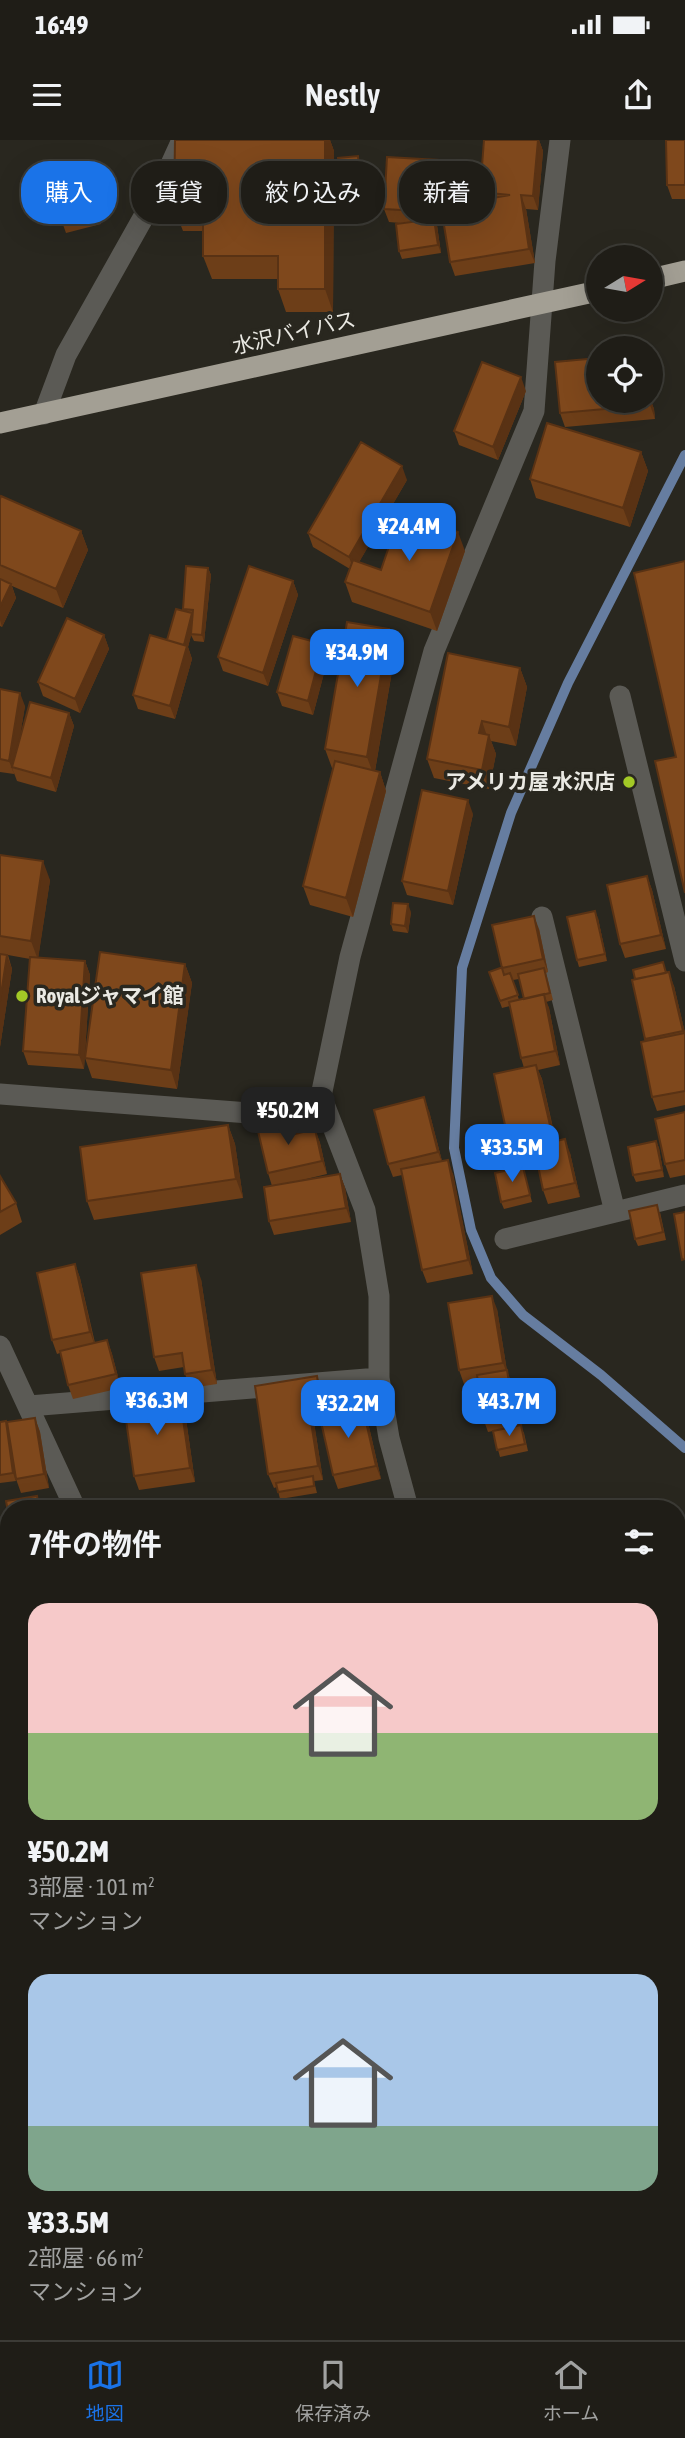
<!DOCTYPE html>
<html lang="ja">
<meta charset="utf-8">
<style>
:root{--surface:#1f1d17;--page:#272620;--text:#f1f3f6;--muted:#a1a2a1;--line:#3c3b36;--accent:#1a73e8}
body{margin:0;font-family:"Asap Condensed","Noto Sans JP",sans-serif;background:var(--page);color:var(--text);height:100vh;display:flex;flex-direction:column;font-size:26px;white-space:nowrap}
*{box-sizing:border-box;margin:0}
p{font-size:23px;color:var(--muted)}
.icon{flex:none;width:38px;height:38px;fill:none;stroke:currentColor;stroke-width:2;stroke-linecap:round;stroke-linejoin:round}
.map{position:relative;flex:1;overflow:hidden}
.drawer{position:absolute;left:0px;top:1360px;width:686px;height:842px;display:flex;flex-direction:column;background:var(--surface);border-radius:28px 28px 0 0;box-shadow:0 7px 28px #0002,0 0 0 2px var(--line)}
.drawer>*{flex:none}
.guide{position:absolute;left:21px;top:21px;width:644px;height:63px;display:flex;gap:14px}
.needle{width:46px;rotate:79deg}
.controls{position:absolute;left:586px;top:105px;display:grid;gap:14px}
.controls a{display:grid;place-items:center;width:77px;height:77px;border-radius:50%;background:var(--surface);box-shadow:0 7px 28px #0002,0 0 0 2px var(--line);font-size:35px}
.price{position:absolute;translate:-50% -60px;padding:0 16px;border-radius:14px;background:var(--accent);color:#fff;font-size:23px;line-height:46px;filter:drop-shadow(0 2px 4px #0008)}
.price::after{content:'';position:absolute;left:50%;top:42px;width:21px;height:16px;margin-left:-10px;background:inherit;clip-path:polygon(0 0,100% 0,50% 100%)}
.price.current{background:#222;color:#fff}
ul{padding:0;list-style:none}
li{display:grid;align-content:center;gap:14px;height:371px;padding:0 28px}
li span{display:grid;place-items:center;height:217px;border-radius:21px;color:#555}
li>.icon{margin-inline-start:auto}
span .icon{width:126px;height:126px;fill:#fffc;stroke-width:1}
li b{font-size:30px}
h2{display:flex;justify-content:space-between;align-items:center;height:84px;padding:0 28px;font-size:30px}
.pill{padding:0 24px;border-radius:28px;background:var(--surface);box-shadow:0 7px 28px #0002,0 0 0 2px var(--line);font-size:24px;line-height:63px}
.pill.current{background:var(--accent);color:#fff}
.status{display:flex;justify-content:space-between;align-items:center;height:49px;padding:0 35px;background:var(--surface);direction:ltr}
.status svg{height:19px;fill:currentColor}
header{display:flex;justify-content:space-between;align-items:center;height:91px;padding:0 28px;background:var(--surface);font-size:32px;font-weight:600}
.dock{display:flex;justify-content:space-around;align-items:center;height:98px;border-top:2px solid var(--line);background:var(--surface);font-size:19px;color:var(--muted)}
.dock a{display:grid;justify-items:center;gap:4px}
.dock .current{color:var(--accent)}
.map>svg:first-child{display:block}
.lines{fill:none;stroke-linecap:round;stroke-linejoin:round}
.stream{stroke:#667da0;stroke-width:10}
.street{stroke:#5b5a55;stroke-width:21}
.highway{stroke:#a39f94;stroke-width:21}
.wall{fill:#6d3e18;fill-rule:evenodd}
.shaded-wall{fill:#593214}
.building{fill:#7f481c;stroke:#593214;stroke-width:2}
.poi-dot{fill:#a3c926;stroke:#29271f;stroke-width:2.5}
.labels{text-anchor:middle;stroke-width:7;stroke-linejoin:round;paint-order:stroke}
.street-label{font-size:21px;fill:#eae9e3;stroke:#29271f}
.poi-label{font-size:21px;font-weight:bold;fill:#eae9e3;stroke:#29271f;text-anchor:end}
</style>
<div class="status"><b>16:49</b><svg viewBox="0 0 49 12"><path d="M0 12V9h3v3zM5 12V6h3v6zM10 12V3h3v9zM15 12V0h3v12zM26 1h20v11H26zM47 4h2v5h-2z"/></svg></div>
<header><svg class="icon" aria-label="menu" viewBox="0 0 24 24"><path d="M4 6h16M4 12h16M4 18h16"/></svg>Nestly<svg class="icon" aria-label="share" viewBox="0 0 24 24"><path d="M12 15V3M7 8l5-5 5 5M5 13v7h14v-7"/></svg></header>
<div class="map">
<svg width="685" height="2200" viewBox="0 0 685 2200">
<rect width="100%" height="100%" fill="#29271f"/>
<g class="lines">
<!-- stream -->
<path class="stream" d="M685,315L568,543L511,673L462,828L454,1008L471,1090L491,1138L523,1175L601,1235L685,1308"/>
<!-- street -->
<path class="street" d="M44,274L66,215L161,46L182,0
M620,556L685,821
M542,777L615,1072
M0,954L249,973L321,956L350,817L434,511L534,271L545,121L560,0
M505,1099L685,1055
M0,1206L75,1368
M379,1238L389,1298L408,1368
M29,1266L379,1238V1156L365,1070L321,956
M677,1708H685
M0,1727L9,1666
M677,1808L681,1807L684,1975
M128,2200L129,2193
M488,2200L489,2193"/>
<!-- highway -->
<path class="highway" d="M651,139L685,131
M0,283L598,151"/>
</g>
<!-- wall -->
<path class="wall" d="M175,0H330L334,11L333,172H286L278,149V139H212L203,116V91H183L174,68Z
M484,0H539L543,11L538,70L526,69L535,123L455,136L450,122L442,68L440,86L437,85L441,113L402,119L399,111L400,83L389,82L384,69L439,20L444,34L442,67L483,59L480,52Z
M685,0V59H672L667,45Z
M361,24L363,58L343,60L341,53Z
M89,40L101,84L66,93L61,79Z
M526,251L498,320L459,305L454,291Z
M598,261H651L654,269L655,279L565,287L560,273Z
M641,312L648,331L630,387L536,358L530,339Z
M407,340L359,422L381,430L465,411L437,491L352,462L345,442L350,429L313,407L308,393Z
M0,359L81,391L88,410L63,468L12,446L16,458L2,487L0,486Z
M208,428L211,435L204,502L194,501L191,495L188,507L192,519L175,579L138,569L133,555L167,500L183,471V469Z
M293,441L298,455L268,546L223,531L218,517Z
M104,495L109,509L80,573L43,556L38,542Z
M396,508L375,631L380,632L386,651L353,777L310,765L303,746L333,629L332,628L325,609Z
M328,518L313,575L282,566L277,552Z
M520,528L527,547L516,606L491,601L496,614L489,649L434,638L427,619Z
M0,549L25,566L19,601L69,573L74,586L56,652L17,641L14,633V634L0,632Z
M473,674L453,765L407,755L402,741Z
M0,715L50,740L38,818L85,821L90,835L84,929L28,925L23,911L30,819L8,815L12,829L0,907Z
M647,736L652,750L666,809L625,818L620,804Z
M411,772L408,793L393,791L391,784Z
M598,778L607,821L579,827L577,820Z
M539,789L548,832L546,833L553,860L546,862L549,868L560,925L538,930L542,939L556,1001L570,1013L580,1057L548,1064L543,1050L536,1017L515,1021L510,1008L524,928L521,918L510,866L502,868L489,832L502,828ZM519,839L524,859L519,860L513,840Z
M185,824L192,843L177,949L92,938L85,918Z
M666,833L674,846L685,893V965L657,971L652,957L645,901L632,840Z
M429,971L442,1021L453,1034L473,1134L427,1143L422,1130L402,1035L393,1037L388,1024Z
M685,972V1035L670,1038L665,1024Z
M228,985L235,1004L243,1058L94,1080L87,1061Z
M315,989L320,1003L327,1034L298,1041L340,1034L345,1048L351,1082L274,1095L269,1081L272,1046L268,1033L292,995Z
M656,1001L659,1008L664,1037L636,1042L633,1035Z
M523,1027L532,1062L504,1069L501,1062Z
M0,1036L16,1063L22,1082L0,1095Z
M660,1072L666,1100L638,1106L635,1099Z
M75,1124L80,1138L95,1203L107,1200L112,1214L121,1248L73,1259L68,1245L60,1213L57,1214L52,1200Z
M201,1139L217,1244L190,1248L185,1234L184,1227L159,1231L154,1217Z
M497,1169L507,1231L512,1244L519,1286L524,1293L528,1311L500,1317L493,1291L488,1292L483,1278L478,1242L464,1244L459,1230Z
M255,1246L322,1250L325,1272L362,1264L367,1278L381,1339L338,1349L333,1335L320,1275L313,1276L323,1340L314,1341L317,1353L280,1359L277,1347L274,1348L268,1334Z
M185,1272L195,1342L139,1350L134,1336Z
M35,1278L40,1292L49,1348L21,1353L16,1339L13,1319L16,1341L0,1343V1282L7,1284Z
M9,1406V1486L0,1485V1425H3L0,1411Z
M9,1873V1929H8L3,1915Z
M0,1953L9,1954V2130L0,2129Z
M677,1978H685V2081H677Z
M677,2085L685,2200H636L633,2193H677Z
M0,2129L9,2131V2193H18L16,2200H0Z
M29,2193H114L113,2200H31Z
M538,2193H587V2200H524Z"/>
<!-- shaded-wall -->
<path class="shaded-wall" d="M325,0H330L334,11L333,172L325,149Z
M538,0H539L543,11L538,70L533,56Z
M358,16L361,24L363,58L361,51Z
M439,20L444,34L440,86L435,72Z
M84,27L89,40L101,84L96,71Z
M521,55L526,69L535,123L529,109Z
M434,79L437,86L441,113L438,105Z
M521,237L526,251L498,320L493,307Z
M649,261H651L654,269L655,279L650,265Z
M641,312L648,331L630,387L623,368Z
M402,326L407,340L354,431L349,417Z
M81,391L88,410L63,468L56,449Z
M458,392L465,411L437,491L430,472Z
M208,428L211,435L204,502L202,495Z
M293,441L298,455L268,546L263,533Z
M11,444L16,458L2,487L0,480V467Z
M192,473L195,481L188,507L192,519L175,579L170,566Z
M389,489L396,508L374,636L367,617Z
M104,495L109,509L80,573L75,559Z
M323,504L328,518L313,575L308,561Z
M520,528L527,547L516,606L509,587Z
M20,553L25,566L15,628L12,627L14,634L9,621Z
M69,573L74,586L56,652L51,638Z
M482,581L488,599L489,595L496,614L489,649L482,630L479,593Z
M380,632L386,651L353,777L346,758Z
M468,660L473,674L453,765L448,751Z
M43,721L50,740L38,820L31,801Z
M647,736L652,750L666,809L661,795Z
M408,764L411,772L408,793L405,786Z
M595,771L598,778L607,821L605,814Z
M534,776L539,789L548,832L543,819Z
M7,815L12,829L0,907V861Z
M85,821L90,835L84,929L79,915Z
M185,824L192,843L177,949L171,930Z
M669,832L674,846L685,893V897Z
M544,854L549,868L560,925L555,911Z
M536,925L542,939L558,1012L553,998Z
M424,957L429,971L443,1025L438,1012Z
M228,985L235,1004L243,1058L236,1039Z
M315,989L320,1003L327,1034L322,1021Z
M565,999L570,1013L580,1057L575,1043Z
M656,1001L659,1008L664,1037L662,1030Z
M448,1020L453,1034L473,1134L468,1120Z
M340,1034L345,1048L351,1082L346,1068Z
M75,1124L80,1138L95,1206L90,1192Z
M196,1125L201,1139L217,1244L212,1230Z
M492,1156L497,1169L507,1231L512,1244L519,1287L514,1273L508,1236L503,1223Z
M107,1200L112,1214L121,1248L116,1234Z
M317,1236L322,1250L326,1274L321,1261Z
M180,1258L185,1272L195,1342L190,1328Z
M308,1263L313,1276L323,1340L318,1326Z
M362,1264L367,1278L381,1339L376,1326Z
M35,1278L40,1292L49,1348L44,1334Z
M6,1281L8,1288L16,1341L13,1333Z
M9,1568V1612L2,1651L0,1644V1621Z
M685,2089V2200L681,2190Z
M10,2193H18L16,2200H13Z
M59,2193H65V2200H60Z
M107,2193H114L113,2200H106Z
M204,2193H209V2200H204Z
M266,2193H270V2200H267Z"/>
<!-- building -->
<path class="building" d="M175,0H325V149H278V116H203V69L174,68Z
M484,0H538L533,56L521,55L529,109L450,122L441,67L510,55L480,52Z
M666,0H685V45H667Z
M358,16L361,51L341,53L338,18Z
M387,17L439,20L435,72L384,69Z
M84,27L96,71L61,79L50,35Z
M434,79L438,105L399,111L396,84Z
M598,218V261H649L650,265L560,273L555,222Z
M482,222L521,237L493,307L454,291Z
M547,283L641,312L623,368L530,339Z
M361,302L402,326L349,417L308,393Z
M1,356L81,391L56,449L0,425V359Z
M401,371L458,392L430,472L345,442L353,420L381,430Z
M685,421V753L655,621L676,617L634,433Z
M186,426L208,428L202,495L191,494L193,470L183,469Z
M249,426L293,441L263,533L218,517Z
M0,439L11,444L0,467Z
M176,469L192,473L184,505L167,500Z
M67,478L104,495L75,559L38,542Z
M347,482L389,489L367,617L325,609Z
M150,495L187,506L170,566L133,555Z
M293,496L323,504L308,561L277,552Z
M448,513L520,528L509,587L482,581L479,593L489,595L482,630L427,619Z
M0,549L20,553L9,621L0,619Z
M30,562L69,573L51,638L12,627Z
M335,621L380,632L346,758L303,746Z
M422,650L468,660L448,751L402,741Z
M0,715L43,721L31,801L0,796Z
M647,736L661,795L620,804L607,745Z
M393,763L408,764L405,786L391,784Z
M595,771L605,814L577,820L567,777Z
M534,776L543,819L502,828L492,785Z
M100,812L185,824L171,930L85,918Z
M0,814L7,815L0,861Z
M30,817L85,821L79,915L23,911Z
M663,822L666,833L635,839L633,830Z
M503,827L502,828L504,835L510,833L518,855L500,861L489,832Z
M544,828L550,853L524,859L518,834Z
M669,832L683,891L645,899L632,840Z
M544,854L555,911L521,918L509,862Z
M685,893V951L652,957L641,902Z
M536,925L553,998L510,1008L494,934Z
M424,957L438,1012L388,1024L374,970Z
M685,972V1020L665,1024L655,979Z
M287,980L291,995L315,989L322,1021L268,1033L257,987Z
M228,985L236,1039L87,1061L80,1007Z
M565,999L575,1043L543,1050L534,1006Z
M656,1001L662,1030L633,1035L628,1007Z
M448,1020L468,1120L422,1130L401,1029Z
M523,1027L530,1055L501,1062L495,1033Z
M340,1034L346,1068L269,1081L264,1047Z
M0,1036L16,1063L0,1072Z
M657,1065L663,1092L635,1099L629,1071Z
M685,1072V1119L682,1120L674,1074Z
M75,1124L90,1192L52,1200L37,1133Z
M196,1125L212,1230L185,1234L182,1213L154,1217L141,1133Z
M492,1156L503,1223L459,1230L448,1163Z
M107,1200L116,1234L68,1245L60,1211Z
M507,1230L514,1273L483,1278L477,1235Z
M317,1236L321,1261L308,1263L318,1326L268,1334L255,1246Z
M180,1258L190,1328L134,1336L124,1266Z
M362,1264L376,1326L333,1335L319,1273Z
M35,1278L44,1334L16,1339L7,1282Z
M6,1281L13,1333L0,1335V1282Z
M521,1285L525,1304L497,1310L493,1291Z
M313,1336L314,1346L278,1352L276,1343Z
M37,1356L39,1368H9V1377L6,1361Z
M9,1406V1422L2,1423L0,1408Z
M0,1425L9,1427V1474L0,1472Z
M0,1561L9,1562L0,1621Z
M9,1873V1916L3,1915Z
M0,1953L9,1954V2050L0,2049Z
M677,1978H685V2067H677Z
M0,2050L9,2051V2112L0,2110Z
M677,2085L685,2086L681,2190H677Z
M0,2129L9,2131V2192L0,2190Z
M29,2193H59V2197L29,2195Z
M64,2193H107L106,2200H63Z
M148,2193H204V2200H148Z
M224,2193H266L267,2200H225Z
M538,2193H576L577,2200H524L523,2195Z"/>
<!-- markers -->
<g class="poi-dot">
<circle cx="629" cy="642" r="7"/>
<circle cx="22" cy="856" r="7"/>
</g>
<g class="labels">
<!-- street labels -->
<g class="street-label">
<text transform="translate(294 193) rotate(-13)" y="7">水沢バイパス</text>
</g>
<!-- poi labels -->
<g class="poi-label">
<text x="615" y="649">アメリカ屋 水沢店</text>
<text x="36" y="863" text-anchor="start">Royalジャマイ館</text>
</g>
</g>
</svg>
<div class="controls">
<a><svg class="needle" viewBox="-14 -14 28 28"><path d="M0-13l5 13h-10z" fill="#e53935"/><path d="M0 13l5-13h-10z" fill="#a1a2a1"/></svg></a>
<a><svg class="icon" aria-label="locate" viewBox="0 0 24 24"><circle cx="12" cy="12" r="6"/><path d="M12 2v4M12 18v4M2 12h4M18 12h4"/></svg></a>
</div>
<b class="price" style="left:409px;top:423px">¥24.4M</b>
<b class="price" style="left:357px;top:549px">¥34.9M</b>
<b class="price current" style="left:288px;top:1007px">¥50.2M</b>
<b class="price" style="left:512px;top:1044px">¥33.5M</b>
<b class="price" style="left:157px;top:1297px">¥36.3M</b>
<b class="price" style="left:509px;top:1298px">¥43.7M</b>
<b class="price" style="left:348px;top:1300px">¥32.2M</b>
<div class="guide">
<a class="pill current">購入</a>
<a class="pill">賃貸</a>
<a class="pill">絞り込み</a>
<a class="pill">新着</a>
</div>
<section class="drawer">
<h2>7件の物件<svg class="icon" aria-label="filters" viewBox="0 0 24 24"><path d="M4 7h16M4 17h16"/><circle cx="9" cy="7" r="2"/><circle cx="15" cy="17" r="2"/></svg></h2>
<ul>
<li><span style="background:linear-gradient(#f6c9c9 60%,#8fb573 0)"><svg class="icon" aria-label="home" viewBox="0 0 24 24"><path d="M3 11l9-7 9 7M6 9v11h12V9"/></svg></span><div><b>¥50.2M</b><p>3部屋 · 101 m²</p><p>マンション</p></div></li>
<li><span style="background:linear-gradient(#a9c7e8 70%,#7fa58c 0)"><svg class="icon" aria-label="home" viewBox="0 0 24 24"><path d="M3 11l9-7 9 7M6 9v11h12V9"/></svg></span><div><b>¥33.5M</b><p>2部屋 · 66 m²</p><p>マンション</p></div></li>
</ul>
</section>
</div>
<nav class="dock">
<a class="current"><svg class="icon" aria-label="map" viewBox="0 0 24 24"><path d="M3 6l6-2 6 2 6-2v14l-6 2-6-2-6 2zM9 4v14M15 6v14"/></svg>地図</a>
<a><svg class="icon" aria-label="saved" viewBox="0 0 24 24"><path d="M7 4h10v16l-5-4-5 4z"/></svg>保存済み</a>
<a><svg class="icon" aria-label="home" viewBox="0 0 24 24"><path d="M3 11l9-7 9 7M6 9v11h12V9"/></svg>ホーム</a>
</nav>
